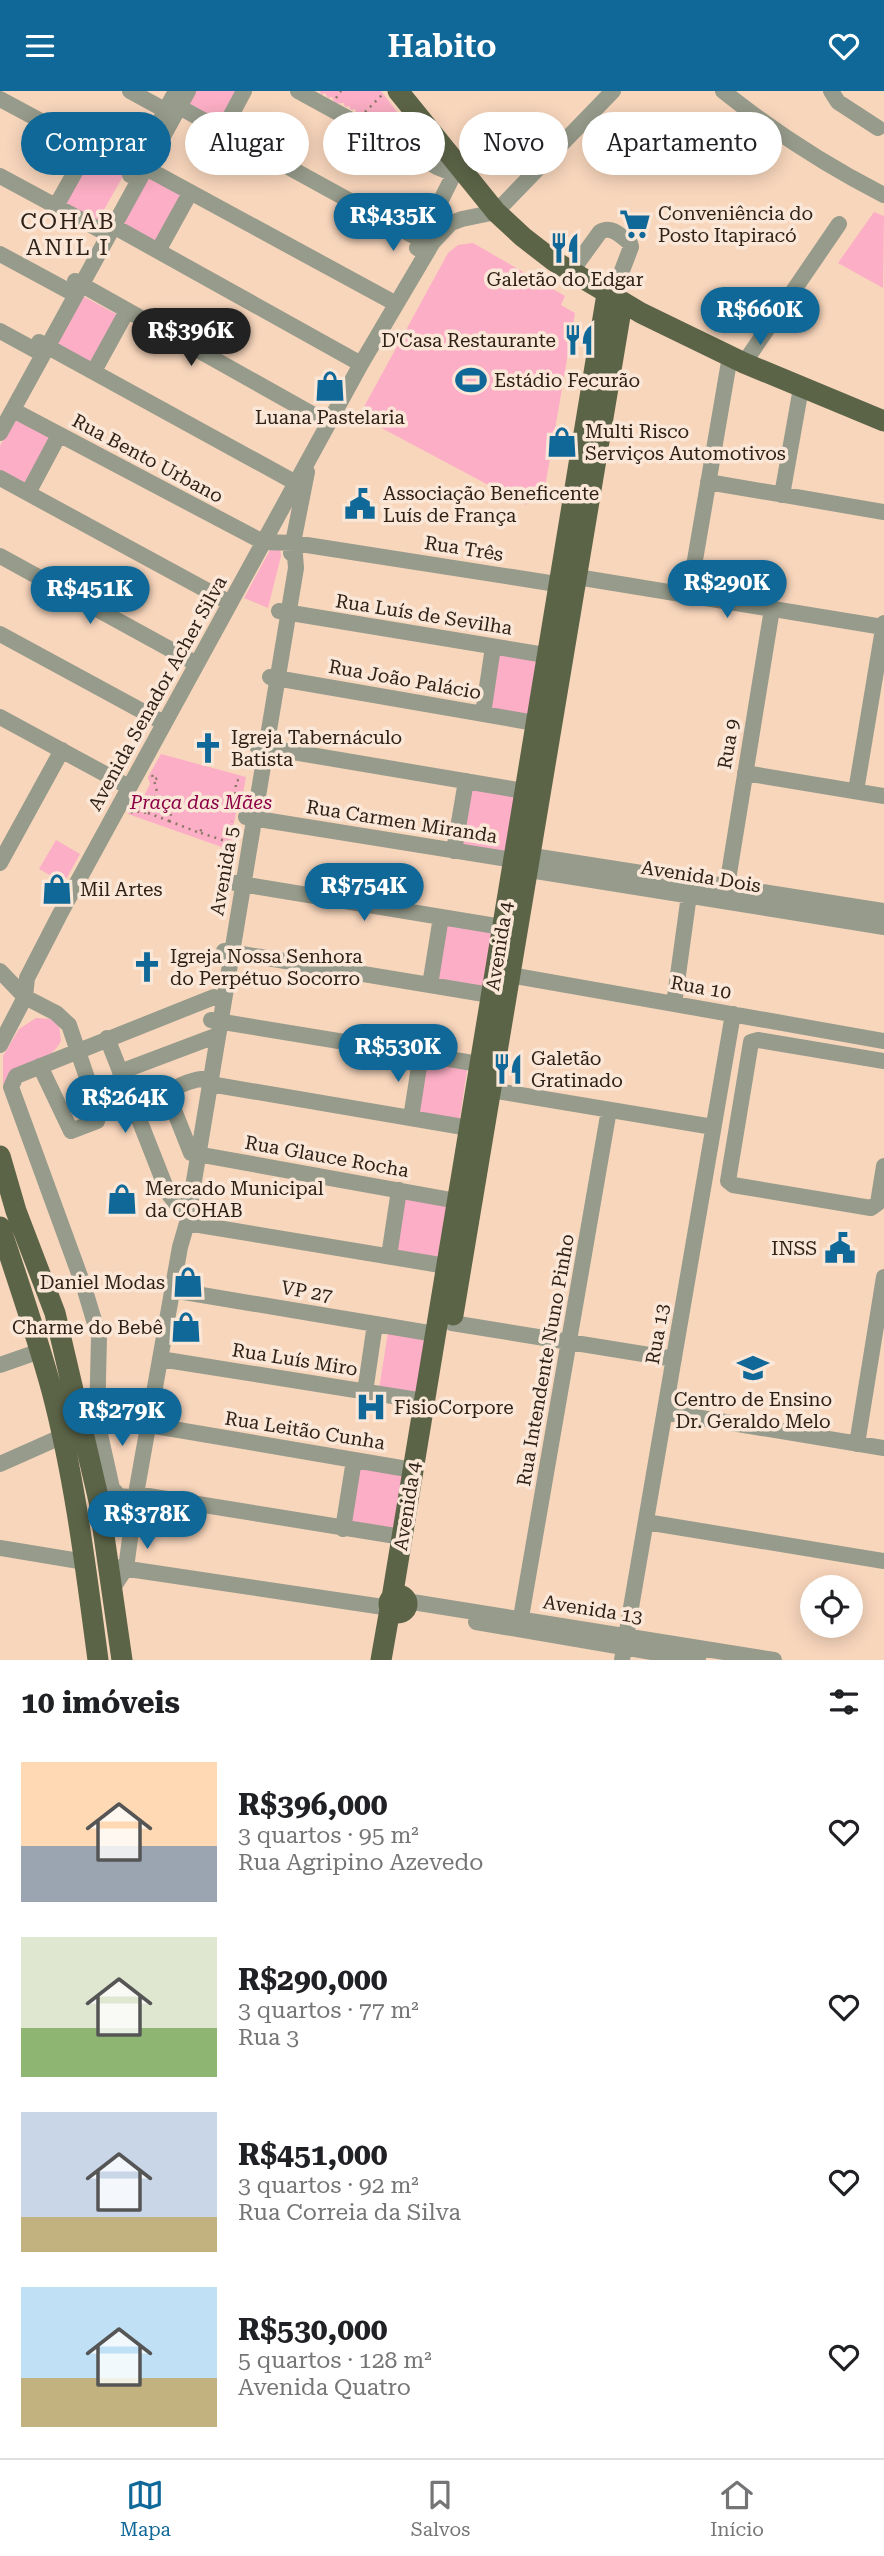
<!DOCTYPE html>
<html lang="pt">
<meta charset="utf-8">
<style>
:root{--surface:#fff;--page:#f6f6f6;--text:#202124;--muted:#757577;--line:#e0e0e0;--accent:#0f6898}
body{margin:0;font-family:"Roboto Serif",serif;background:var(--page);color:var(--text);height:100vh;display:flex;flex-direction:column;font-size:26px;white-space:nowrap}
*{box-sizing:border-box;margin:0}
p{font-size:23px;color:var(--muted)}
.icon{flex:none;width:38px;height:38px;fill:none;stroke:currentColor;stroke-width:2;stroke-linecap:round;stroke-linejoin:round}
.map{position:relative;height:1569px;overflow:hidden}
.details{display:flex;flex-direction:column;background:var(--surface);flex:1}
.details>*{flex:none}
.banner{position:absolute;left:21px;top:21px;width:844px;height:63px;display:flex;gap:14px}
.fabs{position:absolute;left:800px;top:1484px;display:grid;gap:14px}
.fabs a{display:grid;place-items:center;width:63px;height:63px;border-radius:50%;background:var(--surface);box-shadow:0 4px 18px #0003;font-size:35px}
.price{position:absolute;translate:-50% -60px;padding:0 16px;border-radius:24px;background:var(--accent);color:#fff;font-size:23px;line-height:46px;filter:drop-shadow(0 2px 4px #0008)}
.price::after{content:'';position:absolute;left:50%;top:42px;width:21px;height:16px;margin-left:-10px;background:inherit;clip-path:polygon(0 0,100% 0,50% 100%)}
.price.current{background:#222;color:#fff}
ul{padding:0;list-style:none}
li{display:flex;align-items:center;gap:21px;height:175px;padding:0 21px}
li span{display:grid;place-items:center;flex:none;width:196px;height:140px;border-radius:0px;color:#555}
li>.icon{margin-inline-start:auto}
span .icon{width:84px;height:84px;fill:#fffc;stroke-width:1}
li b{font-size:30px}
h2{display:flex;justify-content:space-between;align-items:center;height:84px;padding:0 21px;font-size:30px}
.chip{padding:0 24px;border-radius:32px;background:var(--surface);box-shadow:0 4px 18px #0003;font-size:24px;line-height:63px}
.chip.current{background:var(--accent);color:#fff}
header{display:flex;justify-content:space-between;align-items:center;height:91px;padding:0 21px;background:var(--accent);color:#fff;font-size:32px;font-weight:600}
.dock{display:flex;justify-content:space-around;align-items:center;height:98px;border-top:2px solid var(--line);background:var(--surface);font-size:19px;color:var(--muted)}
.dock a{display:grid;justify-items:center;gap:4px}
.dock .current{color:var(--accent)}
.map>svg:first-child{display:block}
.green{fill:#fbaec5}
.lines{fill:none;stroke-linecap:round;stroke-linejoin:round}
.path{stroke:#8d7765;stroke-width:2.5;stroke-dasharray:2 5;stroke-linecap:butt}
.minor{stroke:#969b8b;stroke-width:16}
.major{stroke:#5c6447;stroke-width:21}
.labels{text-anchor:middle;stroke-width:7;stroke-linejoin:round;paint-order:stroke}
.poi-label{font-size:19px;fill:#2e2117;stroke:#fbe7d7;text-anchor:start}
.street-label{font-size:19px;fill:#2e2117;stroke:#fbe7d7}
.park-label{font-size:19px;font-style:italic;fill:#8d0048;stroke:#fbe7d7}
.quarter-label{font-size:23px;letter-spacing:2px;fill:#2e2117;stroke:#fbe7d7}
</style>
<header><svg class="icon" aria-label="menu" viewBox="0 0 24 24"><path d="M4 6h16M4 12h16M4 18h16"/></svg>Habito<svg class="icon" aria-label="heart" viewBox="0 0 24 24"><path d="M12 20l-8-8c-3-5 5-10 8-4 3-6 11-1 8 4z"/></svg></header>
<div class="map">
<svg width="884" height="1569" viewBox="0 0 884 1569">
<rect width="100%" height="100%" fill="#f8d6bc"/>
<!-- green -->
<path class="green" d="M191,0H240L220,36L183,15Z
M320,0H381L431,65L378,40L385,37L384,34L376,33L375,29L371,30L366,24L360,26L350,24L356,22L355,18L351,19L349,15L345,16L344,12L329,13L334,10L332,6L328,7L325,2L321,4Z
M92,61L126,80L97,131L63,112Z
M150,82L185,102L155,155L120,135Z
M874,121L884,125L883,197L838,172Z
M473,152L565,205L561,214L575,222L544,402L529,403L526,414L359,325L448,162L458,154Z
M81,204L118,224L90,276L54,256Z
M17,323L55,343L25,396L0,381V355Z
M280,458L281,465L268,517L244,507L270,459Z
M499,561L543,567L534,626L490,619Z
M161,663L246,686L242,708L238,711L232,743L235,749L233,760L128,723L133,715L140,713L150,693L148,686Z
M469,696L519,704L509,761L460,754Z
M56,749L80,763L64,792L39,778Z
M447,832L496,840L485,898L437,889Z
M36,927L53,928L59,933L61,950C48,975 18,973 3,994V965L19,938Z
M424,965L468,973L459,1032L416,1024Z
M402,1103L451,1112L442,1171L392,1162Z
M388,1241L431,1246L421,1305L379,1298Z
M356,1374L402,1382L393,1441L346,1434Z"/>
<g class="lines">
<!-- path -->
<path class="path" d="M336,7L341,0
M365,21L382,4
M387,34L398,25
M152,684L154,689L159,686
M235,717L236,690L243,687
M131,722L133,720L148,722L157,701L154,689
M148,722L169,730L171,723
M169,730L200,742L202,736
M201,742L228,751L230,757
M228,751L232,730"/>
<!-- minor -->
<path class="minor" d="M130,0L174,24
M298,0L437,76L454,83
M723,0C773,40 827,75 884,104
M831,0L838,11L878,37
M0,8L132,79
M172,12L421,149
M222,41L244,0
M146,77L389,209
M130,84L176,0
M0,85L100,139
M56,115L89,56
M106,131L361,273
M417,157L454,83L461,78
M158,160L190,102
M0,163L76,204
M571,181L600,141C611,134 621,145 630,152L631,156L612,206
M75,190L328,332
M0,240L35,259
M39,251L296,392
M744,272L839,133
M94,280L127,220
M13,319L263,451L294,452L569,495
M0,342L188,0
M0,387L230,512
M708,391L884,421
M28,402L59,344
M782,404L801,297
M291,462L307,381
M0,465L197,573
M577,486L883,536
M689,504L730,265
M279,520L557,566
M0,543L164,632
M270,586L535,632
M483,623L493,556
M0,626L129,696
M257,655L524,700
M745,682L884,705
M856,700L884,532
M246,726L513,769
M454,760L466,690
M520,763L884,820
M0,772L62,659
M517,777L884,836
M235,792L502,836
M727,795L772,518
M224,860L490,904
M0,880L25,906L56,922L69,934L99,1022L97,1030L71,1040L40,975
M510,884L884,950
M430,894L441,826
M214,906L16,985L11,996L84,1196L99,1246L97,1330L112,1397L119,1405L130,1406L136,1403L402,1446
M674,913L689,804
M211,929L479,973
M107,947L168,1102L182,1120
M0,954L25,906L27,887L60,823L361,273L433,151L451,132L462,128L496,121L613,0
M884,970L758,949L751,951L728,1090L733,1094L871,1117L878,1112L884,1075
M120,981L218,944
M210,988C198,986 175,994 168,1004L191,1062L457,1110
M210,993L469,1037
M491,999L713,1036
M411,1027L421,963
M187,1132L446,1175
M389,1165L399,1099
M172,1199L435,1243
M452,1232L674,1268
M160,1268L424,1310
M0,1274L40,1260
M365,1301L375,1233
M665,1321L884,1357
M149,1334L413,1379
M857,1353L884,1186
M0,1373L63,1345
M646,1431L884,1470
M343,1438L354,1369
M0,1457L85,1471
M115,1476L390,1517
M112,1498L126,1477L136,1403L180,1156L187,1132L296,477L294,452
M406,1510L774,1569
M476,1531L698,1569
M519,1538L609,1019
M622,1569L733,923"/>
<!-- major -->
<path class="major" d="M398,0L496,121L523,146L554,170L641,222L744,272L884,330
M0,1065L16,1120L55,1222L99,1410L122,1569
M0,1136C18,1190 37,1245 52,1300C75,1388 86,1479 98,1569
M453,1224L622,213
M389 1513a9 9 0 1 1 18 0a9 9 0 1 1-18 0Z
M392,1507L607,203
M381,1569L390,1518"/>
</g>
<!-- icons -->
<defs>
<symbol id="supermarket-bare" viewBox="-9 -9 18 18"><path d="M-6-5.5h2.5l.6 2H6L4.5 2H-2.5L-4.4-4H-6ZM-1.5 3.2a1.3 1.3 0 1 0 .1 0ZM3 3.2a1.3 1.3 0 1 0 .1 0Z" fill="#0f6898" stroke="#fbe7d7" stroke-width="2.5" paint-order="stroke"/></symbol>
<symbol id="restaurant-bare" viewBox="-9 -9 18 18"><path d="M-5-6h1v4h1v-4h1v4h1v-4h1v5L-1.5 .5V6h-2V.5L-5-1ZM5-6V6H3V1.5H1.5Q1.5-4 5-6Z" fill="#0f6898" stroke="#fbe7d7" stroke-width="2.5" paint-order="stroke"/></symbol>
<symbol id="stadium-bare" viewBox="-9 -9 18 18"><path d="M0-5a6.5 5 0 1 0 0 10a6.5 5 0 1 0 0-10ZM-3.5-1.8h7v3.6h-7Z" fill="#0f6898" stroke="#fbe7d7" stroke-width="2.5" paint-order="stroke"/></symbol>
<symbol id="shop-bare" viewBox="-9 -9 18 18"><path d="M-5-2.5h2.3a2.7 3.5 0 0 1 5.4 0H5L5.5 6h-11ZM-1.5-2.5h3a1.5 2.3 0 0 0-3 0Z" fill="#0f6898" stroke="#fbe7d7" stroke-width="2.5" paint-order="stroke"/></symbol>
<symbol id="civic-bare" viewBox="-9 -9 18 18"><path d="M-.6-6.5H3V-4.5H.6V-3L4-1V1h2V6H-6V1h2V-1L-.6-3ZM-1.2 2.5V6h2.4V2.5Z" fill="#0f6898" stroke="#fbe7d7" stroke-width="2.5" paint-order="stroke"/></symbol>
<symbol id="church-bare" viewBox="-9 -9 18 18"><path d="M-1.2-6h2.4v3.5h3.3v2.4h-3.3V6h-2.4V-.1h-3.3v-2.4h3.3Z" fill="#0f6898" stroke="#fbe7d7" stroke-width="2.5" paint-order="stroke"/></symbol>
<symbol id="school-bare" viewBox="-9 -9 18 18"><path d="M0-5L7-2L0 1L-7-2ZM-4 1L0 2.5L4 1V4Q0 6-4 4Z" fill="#0f6898" stroke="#fbe7d7" stroke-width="2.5" paint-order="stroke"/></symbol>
<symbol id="hospital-bare" viewBox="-9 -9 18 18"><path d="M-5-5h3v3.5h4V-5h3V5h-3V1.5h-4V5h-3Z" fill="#0f6898" stroke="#fbe7d7" stroke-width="2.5" paint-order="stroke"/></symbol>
</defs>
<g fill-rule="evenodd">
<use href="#supermarket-bare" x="613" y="111" width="44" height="44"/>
<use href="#restaurant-bare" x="543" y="135" width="44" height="44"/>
<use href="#restaurant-bare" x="557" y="227" width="44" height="44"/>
<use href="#stadium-bare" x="449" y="267" width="44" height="44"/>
<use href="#shop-bare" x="308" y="273" width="44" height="44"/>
<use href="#shop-bare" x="540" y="329" width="44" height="44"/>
<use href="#civic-bare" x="338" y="391" width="44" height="44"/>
<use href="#church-bare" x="186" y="635" width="44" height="44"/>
<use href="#shop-bare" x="35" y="776" width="44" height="44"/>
<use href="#church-bare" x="125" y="854" width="44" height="44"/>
<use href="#restaurant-bare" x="486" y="956" width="44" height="44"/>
<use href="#shop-bare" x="100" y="1086" width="44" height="44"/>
<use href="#civic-bare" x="818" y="1135" width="44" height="44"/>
<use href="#shop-bare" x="166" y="1169" width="44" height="44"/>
<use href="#shop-bare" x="164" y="1214" width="44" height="44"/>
<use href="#school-bare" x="731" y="1255" width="44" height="44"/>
<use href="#hospital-bare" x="349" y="1294" width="44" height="44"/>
</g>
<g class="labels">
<!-- poi labels -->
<g class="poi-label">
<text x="658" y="129">Conveniência do<tspan x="658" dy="22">Posto Itapiracó</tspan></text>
<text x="565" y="195" text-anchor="middle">Galetão do Edgar</text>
<text x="556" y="256" text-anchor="end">D'Casa Restaurante</text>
<text x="494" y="296">Estádio Fecurão</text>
<text x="330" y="333" text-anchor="middle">Luana Pastelaria</text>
<text x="585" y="347">Multi Risco<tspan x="585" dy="22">Serviços Automotivos</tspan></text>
<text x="383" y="409">Associação Beneficente<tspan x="383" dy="22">Luís de França</tspan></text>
<text x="231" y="653">Igreja Tabernáculo<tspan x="231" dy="22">Batista</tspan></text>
<text x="80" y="805">Mil Artes</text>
<text x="170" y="872">Igreja Nossa Senhora<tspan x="170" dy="22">do Perpétuo Socorro</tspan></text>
<text x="531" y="974">Galetão<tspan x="531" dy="22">Gratinado</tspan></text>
<text x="145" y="1104">Mercado Municipal<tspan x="145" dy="22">da COHAB</tspan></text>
<text x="817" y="1164" text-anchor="end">INSS</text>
<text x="165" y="1198" text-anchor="end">Daniel Modas</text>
<text x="163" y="1243" text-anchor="end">Charme do Bebê</text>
<text x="753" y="1315" text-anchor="middle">Centro de Ensino<tspan x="753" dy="22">Dr. Geraldo Melo</tspan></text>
<text x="394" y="1323">FisioCorpore</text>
</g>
<!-- street labels -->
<g class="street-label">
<text transform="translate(148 367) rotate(28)" y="7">Rua Bento Urbano</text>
<text transform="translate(464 457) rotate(9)" y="7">Rua Três</text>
<text transform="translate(424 523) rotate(9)" y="7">Rua Luís de Sevilha</text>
<text transform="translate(405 588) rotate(10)" y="7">Rua João Palácio</text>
<text transform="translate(157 602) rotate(-61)" y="7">Avenida Senador Acher Silva</text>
<text transform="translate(728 653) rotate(-80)" y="7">Rua 9</text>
<text transform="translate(402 730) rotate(9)" y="7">Rua Carmen Miranda</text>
<text transform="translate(224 780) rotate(-80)" y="7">Avenida 5</text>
<text transform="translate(701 785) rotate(9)" y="7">Avenida Dois</text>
<text transform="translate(499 855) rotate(-81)" y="7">Avenida 4</text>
<text transform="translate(701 896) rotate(10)" y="7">Rua 10</text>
<text transform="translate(327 1065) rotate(10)" y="7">Rua Glauce Rocha</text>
<text transform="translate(307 1200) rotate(10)" y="7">VP 27</text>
<text transform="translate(657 1243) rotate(-80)" y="7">Rua 13</text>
<text transform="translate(295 1268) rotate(9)" y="7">Rua Luís Miro</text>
<text transform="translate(545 1269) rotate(-80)" y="7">Rua Intendente Nuno Pinho</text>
<text transform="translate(305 1339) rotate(9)" y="7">Rua Leitão Cunha</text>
<text transform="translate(407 1415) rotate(-81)" y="7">Avenida 4</text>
<text transform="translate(593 1518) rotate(9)" y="7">Avenida 13</text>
</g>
<!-- park labels -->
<g class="park-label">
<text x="201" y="718">Praça das Mães</text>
</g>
<!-- quarter labels -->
<g class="quarter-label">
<text x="68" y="138">COHAB<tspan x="68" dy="26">ANIL I</tspan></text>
</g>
</g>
</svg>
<div class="fabs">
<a><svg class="icon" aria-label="locate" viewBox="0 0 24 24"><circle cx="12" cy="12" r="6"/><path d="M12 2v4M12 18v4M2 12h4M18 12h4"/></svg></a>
</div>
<b class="price" style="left:393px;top:162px">R$435K</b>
<b class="price" style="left:760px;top:256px">R$660K</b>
<b class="price current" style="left:191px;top:277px">R$396K</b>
<b class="price" style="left:727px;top:529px">R$290K</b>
<b class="price" style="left:90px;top:535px">R$451K</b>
<b class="price" style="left:364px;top:832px">R$754K</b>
<b class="price" style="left:398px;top:993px">R$530K</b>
<b class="price" style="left:125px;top:1044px">R$264K</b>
<b class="price" style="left:122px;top:1357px">R$279K</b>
<b class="price" style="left:147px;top:1460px">R$378K</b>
<div class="banner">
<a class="chip current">Comprar</a>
<a class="chip">Alugar</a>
<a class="chip">Filtros</a>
<a class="chip">Novo</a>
<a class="chip">Apartamento</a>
</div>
</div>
<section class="details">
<h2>10 imóveis<svg class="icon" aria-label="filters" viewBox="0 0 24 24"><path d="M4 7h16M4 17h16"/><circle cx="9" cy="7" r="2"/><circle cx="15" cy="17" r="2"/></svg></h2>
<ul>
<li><span style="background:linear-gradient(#ffd9b3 60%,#9aa5b1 0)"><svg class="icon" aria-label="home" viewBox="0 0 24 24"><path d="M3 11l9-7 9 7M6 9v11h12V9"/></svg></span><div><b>R$396,000</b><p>3 quartos · 95 m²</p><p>Rua Agripino Azevedo</p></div><svg class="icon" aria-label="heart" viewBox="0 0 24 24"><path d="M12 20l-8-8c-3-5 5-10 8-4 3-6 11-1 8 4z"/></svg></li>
<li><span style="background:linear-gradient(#dfe7d0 65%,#8fb573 0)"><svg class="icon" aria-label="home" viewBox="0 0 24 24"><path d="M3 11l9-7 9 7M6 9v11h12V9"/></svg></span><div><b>R$290,000</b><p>3 quartos · 77 m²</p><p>Rua 3</p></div><svg class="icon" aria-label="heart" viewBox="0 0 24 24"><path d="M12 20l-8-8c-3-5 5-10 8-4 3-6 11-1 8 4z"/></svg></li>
<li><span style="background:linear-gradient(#c9d6e8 75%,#c2b280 0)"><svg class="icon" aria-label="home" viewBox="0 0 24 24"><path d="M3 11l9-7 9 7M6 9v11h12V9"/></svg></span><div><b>R$451,000</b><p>3 quartos · 92 m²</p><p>Rua Correia da Silva</p></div><svg class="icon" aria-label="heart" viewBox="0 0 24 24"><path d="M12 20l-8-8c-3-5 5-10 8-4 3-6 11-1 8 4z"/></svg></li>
<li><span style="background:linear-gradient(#bfe0f5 65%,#c2b280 0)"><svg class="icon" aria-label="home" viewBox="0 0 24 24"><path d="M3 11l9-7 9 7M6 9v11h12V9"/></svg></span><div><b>R$530,000</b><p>5 quartos · 128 m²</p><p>Avenida Quatro</p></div><svg class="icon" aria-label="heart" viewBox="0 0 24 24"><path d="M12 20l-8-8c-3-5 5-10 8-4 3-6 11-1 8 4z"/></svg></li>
</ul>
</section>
<nav class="dock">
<a class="current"><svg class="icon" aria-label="map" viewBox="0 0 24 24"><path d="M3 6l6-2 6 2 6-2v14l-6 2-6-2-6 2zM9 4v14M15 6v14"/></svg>Mapa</a>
<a><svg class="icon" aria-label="saved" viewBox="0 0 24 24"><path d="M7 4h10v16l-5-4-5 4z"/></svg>Salvos</a>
<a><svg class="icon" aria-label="home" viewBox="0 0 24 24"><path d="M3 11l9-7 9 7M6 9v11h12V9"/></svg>Início</a>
</nav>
